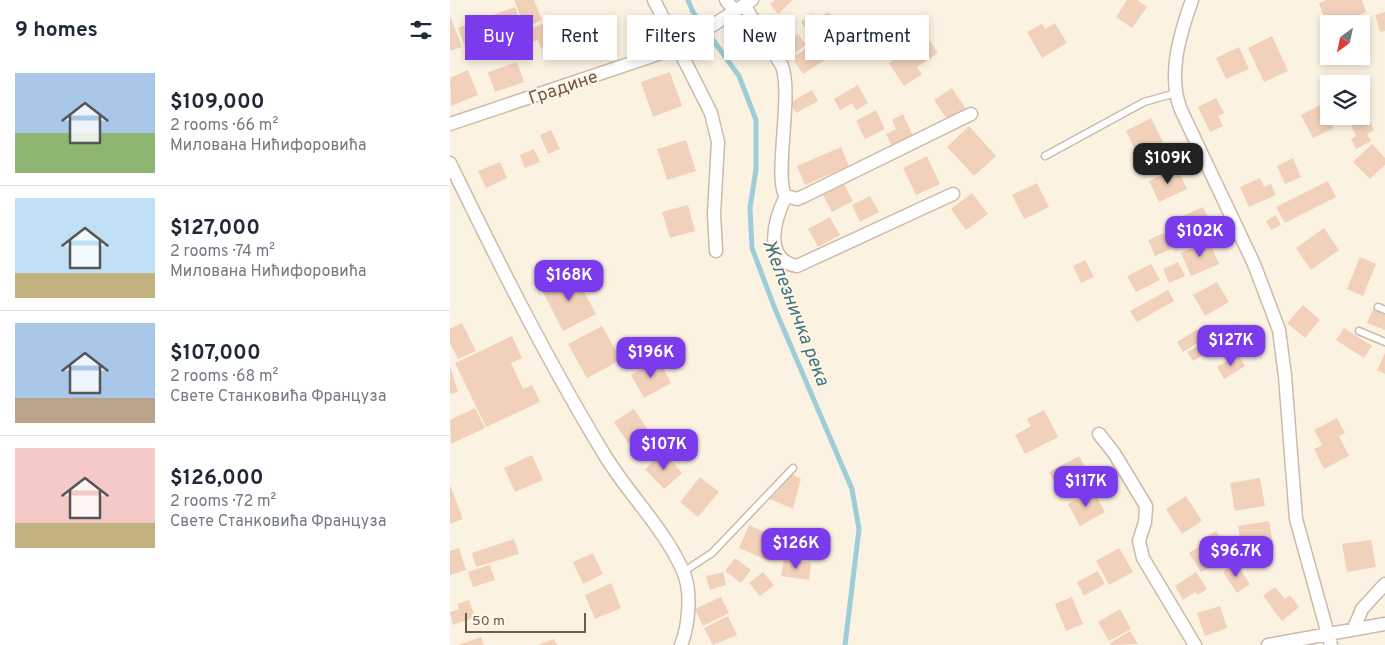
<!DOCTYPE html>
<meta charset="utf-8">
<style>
:root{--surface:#fff;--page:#f6f6f7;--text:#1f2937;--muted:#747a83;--line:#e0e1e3;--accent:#7c3aed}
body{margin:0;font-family:Overpass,sans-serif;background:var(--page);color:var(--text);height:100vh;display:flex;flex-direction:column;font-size:19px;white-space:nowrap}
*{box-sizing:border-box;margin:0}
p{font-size:16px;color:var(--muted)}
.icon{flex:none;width:28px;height:28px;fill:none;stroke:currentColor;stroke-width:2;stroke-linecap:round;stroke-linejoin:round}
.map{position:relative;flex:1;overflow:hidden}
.sheet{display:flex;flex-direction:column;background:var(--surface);width:450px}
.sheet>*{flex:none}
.top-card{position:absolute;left:15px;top:15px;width:475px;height:45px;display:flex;gap:10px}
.needle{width:32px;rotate:213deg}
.controls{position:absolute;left:870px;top:15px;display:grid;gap:10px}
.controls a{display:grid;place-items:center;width:50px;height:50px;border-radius:0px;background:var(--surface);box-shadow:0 2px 8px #0003;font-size:25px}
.scale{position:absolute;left:15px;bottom:12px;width:121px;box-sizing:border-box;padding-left:5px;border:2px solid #735949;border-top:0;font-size:14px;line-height:18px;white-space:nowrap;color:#735949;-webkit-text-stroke:4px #fff6e8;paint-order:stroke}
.price{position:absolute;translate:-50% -42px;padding:0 11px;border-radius:10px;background:var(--accent);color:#fff;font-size:16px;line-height:32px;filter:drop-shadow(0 1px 2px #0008)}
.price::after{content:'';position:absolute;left:50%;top:30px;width:15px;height:11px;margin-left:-8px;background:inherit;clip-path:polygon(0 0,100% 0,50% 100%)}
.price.on{background:#222;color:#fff}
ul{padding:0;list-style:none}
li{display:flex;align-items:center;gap:15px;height:125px;padding:0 15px}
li+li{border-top:1px solid var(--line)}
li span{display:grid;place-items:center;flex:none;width:140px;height:100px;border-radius:0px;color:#555}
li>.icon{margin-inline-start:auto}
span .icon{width:60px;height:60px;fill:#fffc;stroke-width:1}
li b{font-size:21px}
h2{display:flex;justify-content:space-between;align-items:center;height:60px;padding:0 15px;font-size:21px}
.chip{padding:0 18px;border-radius:0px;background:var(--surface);box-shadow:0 2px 8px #0003;font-size:18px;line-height:45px}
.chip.on{background:var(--accent);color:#fff}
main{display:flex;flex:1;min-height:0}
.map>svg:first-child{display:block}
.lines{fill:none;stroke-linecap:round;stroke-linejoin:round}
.stream{stroke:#9ecdd7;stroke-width:5}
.building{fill:#f1d1ba}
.lane-casing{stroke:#cdbaa9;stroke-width:9}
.street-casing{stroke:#cdbaa9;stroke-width:15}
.lane{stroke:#fff;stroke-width:6}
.street{stroke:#fff;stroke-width:12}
.labels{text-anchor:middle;stroke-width:4;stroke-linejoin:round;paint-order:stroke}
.street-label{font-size:18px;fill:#735949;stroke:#fff6e8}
.water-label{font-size:19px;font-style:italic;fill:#40747f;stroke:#fff6e8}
</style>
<main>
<section class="sheet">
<h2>9 homes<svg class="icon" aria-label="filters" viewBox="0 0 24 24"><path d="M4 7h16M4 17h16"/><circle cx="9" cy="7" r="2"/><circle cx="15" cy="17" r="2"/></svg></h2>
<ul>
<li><span style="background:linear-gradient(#a9c7e8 60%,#8fb573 0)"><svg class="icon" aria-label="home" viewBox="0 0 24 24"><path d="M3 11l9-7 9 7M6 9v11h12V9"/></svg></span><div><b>$109,000</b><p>2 rooms · 66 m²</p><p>Милована Нићифоровића</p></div></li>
<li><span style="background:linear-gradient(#bfe0f5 75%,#c2b280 0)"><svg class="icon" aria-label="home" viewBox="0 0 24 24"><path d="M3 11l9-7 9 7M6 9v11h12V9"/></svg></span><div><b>$127,000</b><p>2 rooms · 74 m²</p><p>Милована Нићифоровића</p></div></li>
<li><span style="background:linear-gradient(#a9c7e8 75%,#b9a48a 0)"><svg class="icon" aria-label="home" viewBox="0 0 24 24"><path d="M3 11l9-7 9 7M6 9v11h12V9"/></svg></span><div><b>$107,000</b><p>2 rooms · 68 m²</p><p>Свете Станковића Француза</p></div></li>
<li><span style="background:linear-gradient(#f6c9c9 75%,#c2b280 0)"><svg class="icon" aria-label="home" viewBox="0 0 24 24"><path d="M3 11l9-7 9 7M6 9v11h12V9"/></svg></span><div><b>$126,000</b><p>2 rooms · 72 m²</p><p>Свете Станковића Француза</p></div></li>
</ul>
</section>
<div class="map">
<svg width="935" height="645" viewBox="0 0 935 645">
<rect width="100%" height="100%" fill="#fcf2e2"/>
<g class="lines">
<!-- stream -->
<path class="stream" d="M238,0L243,12L289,76L306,120V169L300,208L302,248L325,309L402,489L409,529L395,645"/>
</g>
<!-- building -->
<path class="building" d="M64,0H84L92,20L75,27Z
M325,0H343L328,14L320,4Z
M677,0H687L697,7L682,28L666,17Z
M877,0H912L916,12L877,26L869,3Z
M65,7L73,29L16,50L8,28Z
M378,12L386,22L363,39L351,22L362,14L367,20Z
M935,12V31L930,32L925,15Z
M0,16L12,47L0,51Z
M110,17L118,38L91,49L88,40L55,53L50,41Z
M605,23L617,43L592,58L577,32L592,24L595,29Z
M390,30L399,41L382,54L373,43Z
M348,34L356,45L339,57L331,45Z
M822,36L838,71L814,82L798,48Z
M477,37L488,53L467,67L472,74L454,86L439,63Z
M367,41L378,58L353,74L342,58Z
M789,47L799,69L776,79L766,58Z
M67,62L74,82L45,92L38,72Z
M18,70L28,95L1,106L0,78Z
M220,72L232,106L203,117L191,82Z
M408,85L418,103L406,110L402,103L390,110L384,99Z
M502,88L516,109L498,121L484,100Z
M362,90L368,101L346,113L340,103Z
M766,98L774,113L768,116L773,126L760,132L748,107Z
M872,104L884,128L863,138L851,115Z
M426,110L435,129L415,139L406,121Z
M453,114L463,136L442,146L436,134L446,129L442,120Z
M918,117L924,130L917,134L921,141L906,149L901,139L906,136L901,126Z
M701,118L713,142L688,155L676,131Z
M519,126L546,156L524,176L497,147Z
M101,130L110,149L98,154L90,135Z
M236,140L246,171L217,180L207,149Z
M922,144L935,158V165L920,179L903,162Z
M391,147L399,166L355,185L347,166Z
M84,149L90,162L75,168L70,155Z
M477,156L490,184L466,195L453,168Z
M843,158L851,177L835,184L827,166Z
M50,162L57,178L36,188L28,171Z
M727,168L737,189L709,202L699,181Z
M810,178L814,187L821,184L826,195L799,207L790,187Z
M878,181L886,197L835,223L826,207Z
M587,183L599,207L574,219L562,195Z
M394,184L403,201L382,212L373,195Z
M522,193L538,214L516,230L501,209Z
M420,196L429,212L410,222L402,205Z
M238,205L245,231L220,238L212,212Z
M753,207L762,227L729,241L721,221Z
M826,215L831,225L821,230L816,221Z
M380,217L390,235L368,247L358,229Z
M874,228L889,250L861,270L846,248Z
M714,233L721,249L705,256L698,240Z
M759,241L769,264L741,276L731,253Z
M910,257L926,264L913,296L897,289Z
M635,260L644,277L631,283L623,266Z
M728,262L735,276L719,283L713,269Z
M701,264L710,280L686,292L677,276Z
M124,273L146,314L113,331L92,290Z
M767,282L779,302L755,316L743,295Z
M718,290L724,301L687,322L680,311Z
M853,305L870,320L855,338L837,323Z
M924,307L935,312V330L917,323Z
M12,323L26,351L8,359L0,343V329Z
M783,324L790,336L782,341L785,346L770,355L760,337Z
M152,326L171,360L137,378L118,344Z
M894,328L922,346L914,358L886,340Z
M748,329L754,339L733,352L727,342Z
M62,336L72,358L61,363L73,389L82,385L90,402L36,427L5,363Z
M758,340L767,354L759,358L756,353L743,361L737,352Z
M935,353V374L927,370Z
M788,354L795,366L774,379L767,367Z
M209,360L221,383L194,398L181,375Z
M0,366L8,392L0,394Z
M25,408L35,428L1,444L0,420Z
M184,409L198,430L178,443L164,422Z
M594,410L608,437L575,454L565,435L581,426L577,419Z
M887,418L895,433L889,436L899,456L874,469L864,449L872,445L864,430Z
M214,452L232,473L214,489L195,469Z
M82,455L93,480L65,492L54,468Z
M629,456L641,478L611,494L599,472Z
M342,474L351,479L343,509L320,499Z
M250,477L269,492L248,517L230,502Z
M810,478L815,506L785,511L780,483Z
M0,485L13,519L0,524Z
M643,490L655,512L630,526L618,504Z
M736,496L752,521L732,534L716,509Z
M819,521L824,549L793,555L788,526Z
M299,525L329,538L319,561L289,548Z
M766,531L784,559L774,566L755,538Z
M335,535L356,538L354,558L332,555Z
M64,539L69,554L26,567L22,553Z
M921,540L926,567L897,572L892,544Z
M752,545L764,565L751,572L739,553Z
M9,548L16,570L0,575V551Z
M669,548L683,572L659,585L646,561Z
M143,553L153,574L133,584L123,562Z
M285,558L301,570L291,583L275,571Z
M334,559L361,563L359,580L331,576Z
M786,563L800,584L787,593L773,572Z
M40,565L45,580L23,587L18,572Z
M648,571L655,584L634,596L627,582Z
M273,572L276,585L260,590L256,576Z
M313,572L324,585L310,596L299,583Z
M746,572L757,589L748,595L745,592L733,600L725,586Z
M161,583L171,608L145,619L135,595Z
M825,587L835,599L840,595L849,607L832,621L813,596Z
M271,597L279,613L253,626L245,609Z
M622,597L633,624L616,631L605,604Z
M19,600L25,617L3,625L0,612L9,609L7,604Z
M770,606L777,628L755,636L747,613Z
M670,609L681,629L659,641L648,622Z
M278,616L287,635L263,645L254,628Z
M680,631L688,644L661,645L660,643Z
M31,637L34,645H8Z
M104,639L107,645H88Z"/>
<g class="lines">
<defs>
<path id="lane" d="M595,156L694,102L726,93
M928,307L935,310
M909,331L935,342
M233,572L262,553L343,468"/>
<path id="street" d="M204,0L261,113L268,142L264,214L266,251
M276,0L285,11
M742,0C730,34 717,75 731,110L804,264L829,330L835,376L846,519L881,645
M294,5L332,66C343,95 323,181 336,196L347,199L354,196L521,114
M0,124L229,47L302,0
M0,163C48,262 97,360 154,454C178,494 214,528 233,571C242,591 239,625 231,645
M336,196C325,218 312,260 347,266L503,194
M649,434L664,453L696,506L695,522L689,541L693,558L745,645
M904,628L912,609L935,584
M818,645L935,624"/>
</defs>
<!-- lane casing -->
<use href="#lane" class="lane-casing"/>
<!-- street casing -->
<use href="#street" class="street-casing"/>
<!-- lane -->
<use href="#lane" class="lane"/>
<!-- street -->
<use href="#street" class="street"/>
</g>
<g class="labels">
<!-- street labels -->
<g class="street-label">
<text transform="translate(113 87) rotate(-19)" y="6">Градине</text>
</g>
<!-- water labels -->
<g class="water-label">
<text transform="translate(347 312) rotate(69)" y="7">Железничка река</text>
</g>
</g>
</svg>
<div class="controls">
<a><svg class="needle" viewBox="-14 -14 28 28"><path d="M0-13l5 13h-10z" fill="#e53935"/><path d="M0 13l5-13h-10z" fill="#747a83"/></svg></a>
<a><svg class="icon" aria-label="layers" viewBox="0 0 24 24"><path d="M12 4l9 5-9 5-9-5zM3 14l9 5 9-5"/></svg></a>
</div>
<div class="scale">50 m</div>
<b class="price on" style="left:718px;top:185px">$109K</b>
<b class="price" style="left:750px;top:258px">$102K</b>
<b class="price" style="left:119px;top:302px">$168K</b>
<b class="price" style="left:781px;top:367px">$127K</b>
<b class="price" style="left:201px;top:379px">$196K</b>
<b class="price" style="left:214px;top:471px">$107K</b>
<b class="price" style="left:636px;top:508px">$117K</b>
<b class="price" style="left:346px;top:570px">$126K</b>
<b class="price" style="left:786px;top:578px">$96.7K</b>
<div class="top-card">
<a class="chip on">Buy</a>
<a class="chip">Rent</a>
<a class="chip">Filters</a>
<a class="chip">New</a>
<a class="chip">Apartment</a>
</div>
</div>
</main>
